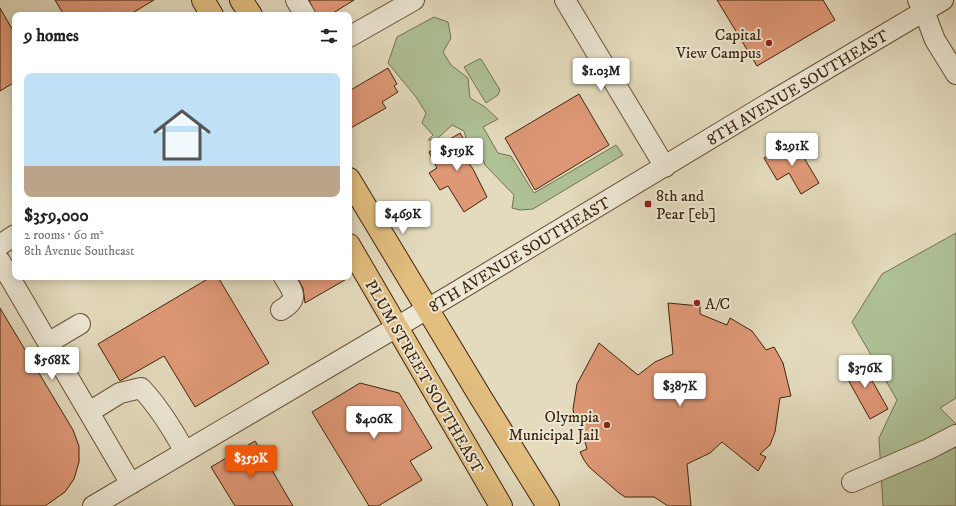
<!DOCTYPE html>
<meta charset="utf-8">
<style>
:root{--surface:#fff;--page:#f2f2f2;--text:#202124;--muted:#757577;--accent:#ea580c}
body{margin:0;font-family:"IM FELL DW Pica",serif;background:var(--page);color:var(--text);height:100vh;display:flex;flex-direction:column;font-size:15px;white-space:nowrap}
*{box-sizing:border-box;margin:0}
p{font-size:13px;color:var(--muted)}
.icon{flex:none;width:22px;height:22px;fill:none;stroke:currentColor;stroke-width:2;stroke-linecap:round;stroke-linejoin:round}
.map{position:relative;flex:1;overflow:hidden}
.details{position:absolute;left:12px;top:12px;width:340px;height:268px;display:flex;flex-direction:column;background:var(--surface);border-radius:8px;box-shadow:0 2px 10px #0003}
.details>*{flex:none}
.price{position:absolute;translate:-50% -34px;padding:0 9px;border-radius:4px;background:#fff;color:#222;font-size:13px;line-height:26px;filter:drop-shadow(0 1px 2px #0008)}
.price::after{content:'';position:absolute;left:50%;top:24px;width:12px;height:9px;margin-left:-6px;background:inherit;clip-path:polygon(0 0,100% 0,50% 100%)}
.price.active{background:var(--accent);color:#fff}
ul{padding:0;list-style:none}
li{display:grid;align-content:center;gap:8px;height:212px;padding:0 12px}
li span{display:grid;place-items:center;height:124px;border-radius:8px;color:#555}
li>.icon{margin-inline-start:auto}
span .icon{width:72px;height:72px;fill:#fffc;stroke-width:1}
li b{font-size:17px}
h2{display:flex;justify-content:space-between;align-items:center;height:48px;padding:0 12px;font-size:17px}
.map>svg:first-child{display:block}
.green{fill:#afc196;stroke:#777252}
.building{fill:#df9876;stroke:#3f240d}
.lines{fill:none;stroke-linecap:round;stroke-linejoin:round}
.minor-casing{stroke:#685239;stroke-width:22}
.major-casing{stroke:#3f240d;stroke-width:24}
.minor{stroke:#ede8d5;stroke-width:20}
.major{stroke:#e2be7f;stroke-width:22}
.poi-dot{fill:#8f2418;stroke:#ede8d5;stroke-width:1.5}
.labels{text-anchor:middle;stroke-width:4;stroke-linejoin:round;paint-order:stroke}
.poi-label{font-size:16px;fill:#3f240d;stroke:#ede8d5;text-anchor:end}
.street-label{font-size:16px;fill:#3f240d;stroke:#ede8d5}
</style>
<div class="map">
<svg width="956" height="506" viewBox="0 0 956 506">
<rect width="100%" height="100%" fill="#e4dbbe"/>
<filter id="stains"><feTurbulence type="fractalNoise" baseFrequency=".005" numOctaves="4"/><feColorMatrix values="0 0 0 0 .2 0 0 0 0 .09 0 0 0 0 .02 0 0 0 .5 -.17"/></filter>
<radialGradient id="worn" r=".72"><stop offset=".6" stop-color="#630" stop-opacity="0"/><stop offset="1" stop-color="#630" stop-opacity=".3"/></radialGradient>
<!-- green -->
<path class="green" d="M434,17L448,22L451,38L443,52L451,65L468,78L470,98L485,107L498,119L483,127L498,153L511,156L534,193L616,145L623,155L533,209L520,210L512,208L514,195L485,165L480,152L467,142L464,131L452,125L436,140H428L433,135L422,123L426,113L416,97L388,63L397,37Z
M479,59H481L500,90L498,95L486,103L464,67Z
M956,233V398L940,408L956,424V506H883L879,438L897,400L852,322L882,274Z"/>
<!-- building -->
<path class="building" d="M55,0H154L129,15H64Z
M309,0H354L330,15H316Z
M717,0H823L835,20L757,66Z
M0,8L15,34V82L0,91Z
M388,68L397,84L394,86L398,92L382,102L386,108L349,129V91Z
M579,94L609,145L535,190L505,138Z
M460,133L472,152L464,156L473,169L487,197L464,212L448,186L440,190L429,173L437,168L429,152Z
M794,141L819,183L801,194L789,173L777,180L764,158Z
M211,277H218L269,363L195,407L164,356L120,381L98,344Z
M297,277H350L305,303L303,288Z
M668,303L700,306V314L727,325L730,318L752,331L766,350L774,347L783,363L791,396L780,398L775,432L770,445L760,454L766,457L758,471L722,442L710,453L687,464L691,506H668L654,497H625L619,493L589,467L584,460L580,452L587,449L579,420L575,421L573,409L577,384L599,343L638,375L655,362L673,354Z
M0,308L73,430L79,446V462L74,479L65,492L45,506H0Z
M860,359L888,409L870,419L842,369Z
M360,383L399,393L432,448L410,461L422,480L378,506H369L312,412Z
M255,441L293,506H235L211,467Z"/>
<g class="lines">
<defs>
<path id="minor" d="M296,0L305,15
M565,0L665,167
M918,0L924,11L935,40L956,74
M349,37L414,0
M0,245L15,235
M0,261L131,484
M281,310C300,299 293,292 284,277
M48,343L80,324
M89,412L120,393L141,388C159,407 173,430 185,452
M852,482L929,449L956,435
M93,506L451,295L774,100L943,0"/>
<path id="major" d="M203,0L212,15
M241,0L251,15
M349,179L481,398L548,506
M349,245L501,506"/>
</defs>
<!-- minor casing -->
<use href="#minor" class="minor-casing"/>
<!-- major casing -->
<use href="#major" class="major-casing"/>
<!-- minor -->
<use href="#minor" class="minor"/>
<!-- major -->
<use href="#major" class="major"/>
</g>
<!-- markers -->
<g class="poi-dot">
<circle cx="769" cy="43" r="4"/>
<rect x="644" y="200" width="8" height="8" rx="2"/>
<circle cx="697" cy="303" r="4"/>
<circle cx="607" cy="425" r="4"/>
</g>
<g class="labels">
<!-- poi labels -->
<g class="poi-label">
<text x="761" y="40">Capital<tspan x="761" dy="18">View Campus</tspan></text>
<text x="656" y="201" text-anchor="start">8th and<tspan x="656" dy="18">Pear [eb]</tspan></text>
<text x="705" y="309" text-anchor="start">A/C</text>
<text x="599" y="422">Olympia<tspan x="599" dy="18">Municipal Jail</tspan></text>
</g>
<!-- street labels -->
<g class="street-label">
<text transform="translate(797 87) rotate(-31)" y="6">8TH AVENUE SOUTHEAST</text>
<text transform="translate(519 254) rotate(-31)" y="6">8TH AVENUE SOUTHEAST</text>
<text transform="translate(425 376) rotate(60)" y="6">PLUM STREET SOUTHEAST</text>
</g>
</g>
<rect width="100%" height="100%" filter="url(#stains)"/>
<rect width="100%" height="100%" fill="url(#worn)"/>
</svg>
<b class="price" style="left:601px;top:92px">$1.03M</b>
<b class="price" style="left:792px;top:167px">$291K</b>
<b class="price" style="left:457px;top:172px">$519K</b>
<b class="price" style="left:403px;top:235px">$469K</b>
<b class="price" style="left:52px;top:381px">$568K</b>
<b class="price" style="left:865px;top:389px">$376K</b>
<b class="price" style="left:680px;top:407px">$387K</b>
<b class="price" style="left:374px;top:440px">$406K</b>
<b class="price active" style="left:251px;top:479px">$359K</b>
<section class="details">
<h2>9 homes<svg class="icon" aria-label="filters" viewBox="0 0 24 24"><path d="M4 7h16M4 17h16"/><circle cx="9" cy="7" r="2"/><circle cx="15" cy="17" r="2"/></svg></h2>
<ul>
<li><span style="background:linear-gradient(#bfe0f5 75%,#b9a48a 0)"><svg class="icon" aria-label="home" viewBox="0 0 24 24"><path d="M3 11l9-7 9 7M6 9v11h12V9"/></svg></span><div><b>$359,000</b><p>2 rooms · 60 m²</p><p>8th Avenue Southeast</p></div></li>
</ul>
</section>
</div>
